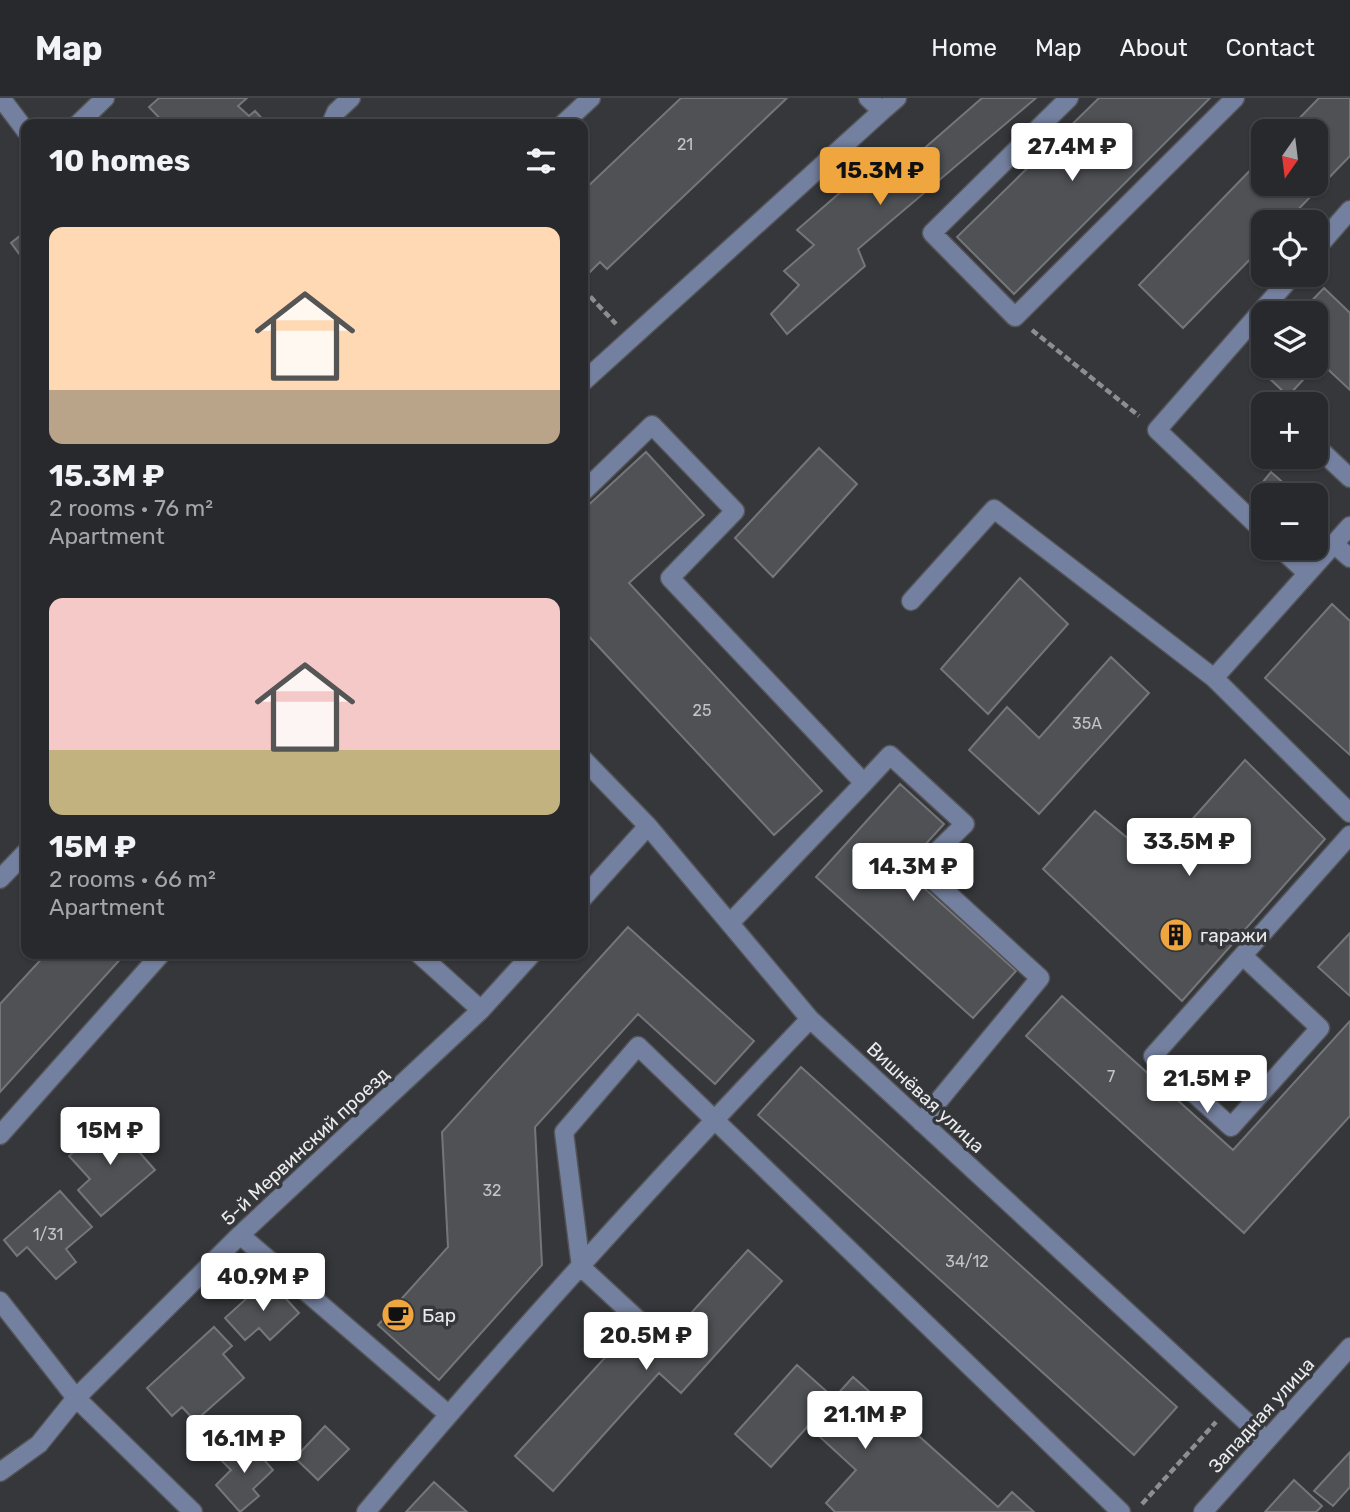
<!DOCTYPE html>
<meta charset="utf-8">
<style>
:root{--surface:#28292c;--page:#343538;--text:#f1f3f6;--muted:#a5a6a9;--line:#444548;--accent:#f0a63e}
body{margin:0;font-family:Rubik,sans-serif;background:var(--page);color:var(--text);height:100vh;display:flex;flex-direction:column;font-size:26px;white-space:nowrap}
*{box-sizing:border-box;margin:0}
p{font-size:23px;color:var(--muted)}
.icon{flex:none;width:38px;height:38px;fill:none;stroke:currentColor;stroke-width:2;stroke-linecap:round;stroke-linejoin:round}
.map{position:relative;flex:1;overflow:hidden}
.panel{position:absolute;left:21px;top:21px;width:567px;height:840px;display:flex;flex-direction:column;background:var(--surface);border-radius:14px;box-shadow:0 2px 5px #0004,0 0 0 2px var(--line)}
.panel>*{flex:none}
.needle{width:46px;rotate:194deg}
.buttons{position:absolute;left:1251px;top:21px;display:grid;gap:14px}
.buttons a{display:grid;place-items:center;width:77px;height:77px;border-radius:14px;background:var(--surface);box-shadow:0 2px 5px #0004,0 0 0 2px var(--line);font-size:35px}
.price{position:absolute;translate:-50% -60px;padding:0 16px;border-radius:7px;background:#fff;color:#222;font-size:23px;line-height:46px;filter:drop-shadow(0 2px 4px #0008)}
.price::after{content:'';position:absolute;left:50%;top:42px;width:21px;height:16px;margin-left:-10px;background:inherit;clip-path:polygon(0 0,100% 0,50% 100%)}
.price.selected{background:var(--accent);color:#111}
ul{padding:0;list-style:none}
li{display:grid;align-content:center;gap:14px;height:371px;padding:0 28px}
li span{display:grid;place-items:center;height:217px;border-radius:14px;color:#555}
li>.icon{margin-inline-start:auto}
span .icon{width:126px;height:126px;fill:#fffc;stroke-width:1}
li b{font-size:30px}
h2{display:flex;justify-content:space-between;align-items:center;height:84px;padding:0 28px;font-size:30px}
header{display:flex;align-items:center;gap:42px;box-sizing:border-box;height:98px;padding:0 35px;background:var(--surface);border-bottom:2px solid var(--line)}
header strong{font-size:33px}
nav{display:flex;gap:38px;margin-inline-start:auto;font-size:24px}
.map>svg:first-child{display:block}
.building{fill:#505155;stroke:#747679;stroke-width:2}
.lines{fill:none;stroke-linecap:round;stroke-linejoin:round}
.minor-casing{stroke:#525457;stroke-width:21}
.path{stroke:#8c8e90;stroke-width:4.5;stroke-dasharray:7 3.5;stroke-linecap:butt}
.minor{stroke:#74809f;stroke-width:18}
.labels{text-anchor:middle;stroke-width:7;stroke-linejoin:round;paint-order:stroke}
.number-label{font-size:16px;fill:#c4c4c7}
.poi-label{font-size:19px;fill:#eaebed;stroke:#35373a;text-anchor:start}
.street-label{font-size:19px;fill:#eaebed;stroke:#35373a}
</style>
<header>
<strong>Map</strong>
<nav><a>Home</a><a>Map</a><a>About</a><a>Contact</a></nav>
</header>
<div class="map">
<svg width="1350" height="1414" viewBox="0 0 1350 1414">
<rect width="100%" height="100%" fill="#35373a"/>
<!-- building -->
<path class="building" d="M159,0H247L238,8L249,18L255,13L267,26H165L149,9Z
M681,0H787L607,171L600,164L583,181V93Z
M982,0H1036L858,151L865,168L787,236L771,216L799,187L784,173L814,147L797,132L881,59L896,75Z
M1099,0H1210L1014,196L957,139Z
M1319,0H1350V58L1286,124H1264V147L1183,230L1139,187L1264,58V86H1316V33H1287Z
M26,133V165L11,145Z
M1324,190L1350,215V292L1320,264L1316,268V215H1300Z
M1264,248V268H1316L1288,298L1250,262Z
M819,350L857,386L773,479L735,440Z
M646,354L704,417L629,485L822,693L774,737L583,532V412Z
M1271,374L1297,397H1264V404L1253,396Z
M1020,480L1068,526L988,616L941,571Z
M1332,506L1350,523V657L1265,580Z
M1111,559L1149,595L1039,716L969,652L1007,609L1039,640Z
M1245,662L1325,741L1182,903L1043,771L1095,713L1155,763Z
M900,686L944,726L903,771L1016,873L973,920L816,779Z
M628,829L754,943L715,986L638,916L535,1029L542,1167L439,1282L378,1227L448,1149L442,1034Z
M1350,835V898L1318,869Z
M46,856H125L0,994V906Z
M1062,898L1233,1052L1350,923V1018L1244,1135L1026,938Z
M801,969L1177,1309L1134,1357L758,1017Z
M111,1022L155,1072L101,1118L78,1092L90,1081L69,1058Z
M60,1093L92,1129L66,1151L76,1164L56,1181L27,1149L17,1158L4,1142Z
M748,1152L782,1183L681,1295L659,1275L553,1393L515,1358L622,1241L647,1264Z
M268,1181L299,1215L270,1242L259,1230L245,1242L225,1220Z
M214,1229L232,1248L223,1256L244,1280L195,1323L182,1309L172,1318L147,1290Z
M797,1267L834,1300L853,1279L998,1409L1012,1394L1034,1414H835L826,1405L856,1372L808,1328L771,1369L735,1336Z
M325,1328L349,1351L318,1382L295,1360Z
M246,1341L273,1372L253,1391L259,1398L240,1414L216,1387L231,1372L222,1363Z
M1350,1354V1389L1333,1408L1314,1393Z
M1294,1382L1322,1408L1316,1414H1265Z
M434,1384L467,1414H406Z"/>
<g class="lines">
<defs>
<path id="minor" d="M1,0L26,33
M868,0L882,13L897,0
M1069,0L932,135L1015,219L1235,0
M78,26L105,0
M331,26L336,14L351,0
M563,26L591,0
M1316,151L1350,112
M583,284L882,13
M1316,348L1350,380
M583,394L652,327L735,413L670,480L864,685L730,825
M1350,428L1214,580L1350,715
M1264,434L1157,332L1293,177
M1334,446L1350,460
M1280,450L1307,475
M911,503L994,411L1214,580
M583,661L648,728L810,921L1266,1342
M864,685L890,657L965,726L920,770L1040,880L921,1024
M0,781L26,754
M583,800L648,728
M419,856L481,912
M1243,858L1320,930L1231,1029L1153,958L1350,737
M0,1037L161,856
M240,1137L448,1316
M0,1203L76,1300L193,1414
M647,1230L581,1169L564,1034L638,948L1121,1414
M0,1374L39,1346L76,1300L240,1137L481,912L532,856
M366,1414C508,1245 657,1081 810,921
M1203,1414L1350,1249"/>
</defs>
<!-- minor casing -->
<use href="#minor" class="minor-casing"/>
<!-- path -->
<path class="path" d="M583,191L616,226
M1032,232L1139,318
M1142,1406L1216,1324"/>
<!-- minor -->
<use href="#minor" class="minor"/>
</g>
<!-- icons -->
<defs>
<symbol id="building-disc" viewBox="-11 -11 22 22"><circle r="9.5" fill="#f0a63e" stroke="#35373a"/><path d="M-4-6H4V6H1V3H-1V6H-4ZM-2.5-4.3h1.7v1.8h-1.7ZM.8-4.3h1.7v1.8H.8ZM-2.5-1h1.7V.8h-1.7ZM.8-1h1.7V.8H.8Z" fill="#111"/></symbol>
<symbol id="cafe-disc" viewBox="-11 -11 22 22"><circle r="9.5" fill="#f0a63e" stroke="#35373a"/><path d="M-5.5-4.5H6V0H3Q3 3.5 0 3.5H-2.5Q-5.5 3.5-5.5 0ZM3-3.2v2h1.7v-2ZM-6 4.5H4V6H-6Z" fill="#111"/></symbol>
</defs>
<g fill-rule="evenodd">
<use href="#building-disc" x="1157" y="818" width="38" height="38"/>
<use href="#cafe-disc" x="379" y="1198" width="38" height="38"/>
</g>
<g class="labels">
<!-- number labels -->
<g class="number-label">
<text x="685" y="52">21</text>
<text x="702" y="618">25</text>
<text x="1087" y="631">35А</text>
<text x="1111" y="984">7</text>
<text x="492" y="1098">32</text>
<text x="48" y="1142">1/31</text>
<text x="967" y="1169">34/12</text>
</g>
<!-- poi labels -->
<g class="poi-label">
<text x="1200" y="844">гаражи</text>
<text x="422" y="1224">Бар</text>
</g>
<!-- street labels -->
<g class="street-label">
<text transform="translate(926 999) rotate(43)" y="7">Вишнёвая улица</text>
<text transform="translate(305 1048) rotate(-43)" y="7">5-й Мервинский проезд</text>
<text transform="translate(1261 1317) rotate(-48)" y="7">Западная улица</text>
</g>
</g>
</svg>
<div class="buttons">
<a><svg class="needle" viewBox="-14 -14 28 28"><path d="M0-13l5 13h-10z" fill="#e53935"/><path d="M0 13l5-13h-10z" fill="#a5a6a9"/></svg></a>
<a><svg class="icon" aria-label="locate" viewBox="0 0 24 24"><circle cx="12" cy="12" r="6"/><path d="M12 2v4M12 18v4M2 12h4M18 12h4"/></svg></a>
<a><svg class="icon" aria-label="layers" viewBox="0 0 24 24"><path d="M12 4l9 5-9 5-9-5zM3 14l9 5 9-5"/></svg></a>
<a>+</a>
<a>−</a>
</div>
<b class="price" style="left:1072px;top:85px">27.4M ₽</b>
<b class="price selected" style="left:880px;top:109px">15.3M ₽</b>
<b class="price" style="left:1189px;top:780px">33.5M ₽</b>
<b class="price" style="left:913px;top:805px">14.3M ₽</b>
<b class="price" style="left:1207px;top:1017px">21.5M ₽</b>
<b class="price" style="left:110px;top:1069px">15M ₽</b>
<b class="price" style="left:263px;top:1215px">40.9M ₽</b>
<b class="price" style="left:646px;top:1274px">20.5M ₽</b>
<b class="price" style="left:865px;top:1353px">21.1M ₽</b>
<b class="price" style="left:244px;top:1377px">16.1M ₽</b>
<section class="panel">
<h2>10 homes<svg class="icon" aria-label="filters" viewBox="0 0 24 24"><path d="M4 7h16M4 17h16"/><circle cx="9" cy="7" r="2"/><circle cx="15" cy="17" r="2"/></svg></h2>
<ul>
<li><span style="background:linear-gradient(#ffd9b3 75%,#b9a48a 0)"><svg class="icon" aria-label="home" viewBox="0 0 24 24"><path d="M3 11l9-7 9 7M6 9v11h12V9"/></svg></span><div><b>15.3M ₽</b><p>2 rooms · 76 m²</p><p>Apartment</p></div></li>
<li><span style="background:linear-gradient(#f6c9c9 70%,#c2b280 0)"><svg class="icon" aria-label="home" viewBox="0 0 24 24"><path d="M3 11l9-7 9 7M6 9v11h12V9"/></svg></span><div><b>15M ₽</b><p>2 rooms · 66 m²</p><p>Apartment</p></div></li>
</ul>
</section>
</div>
